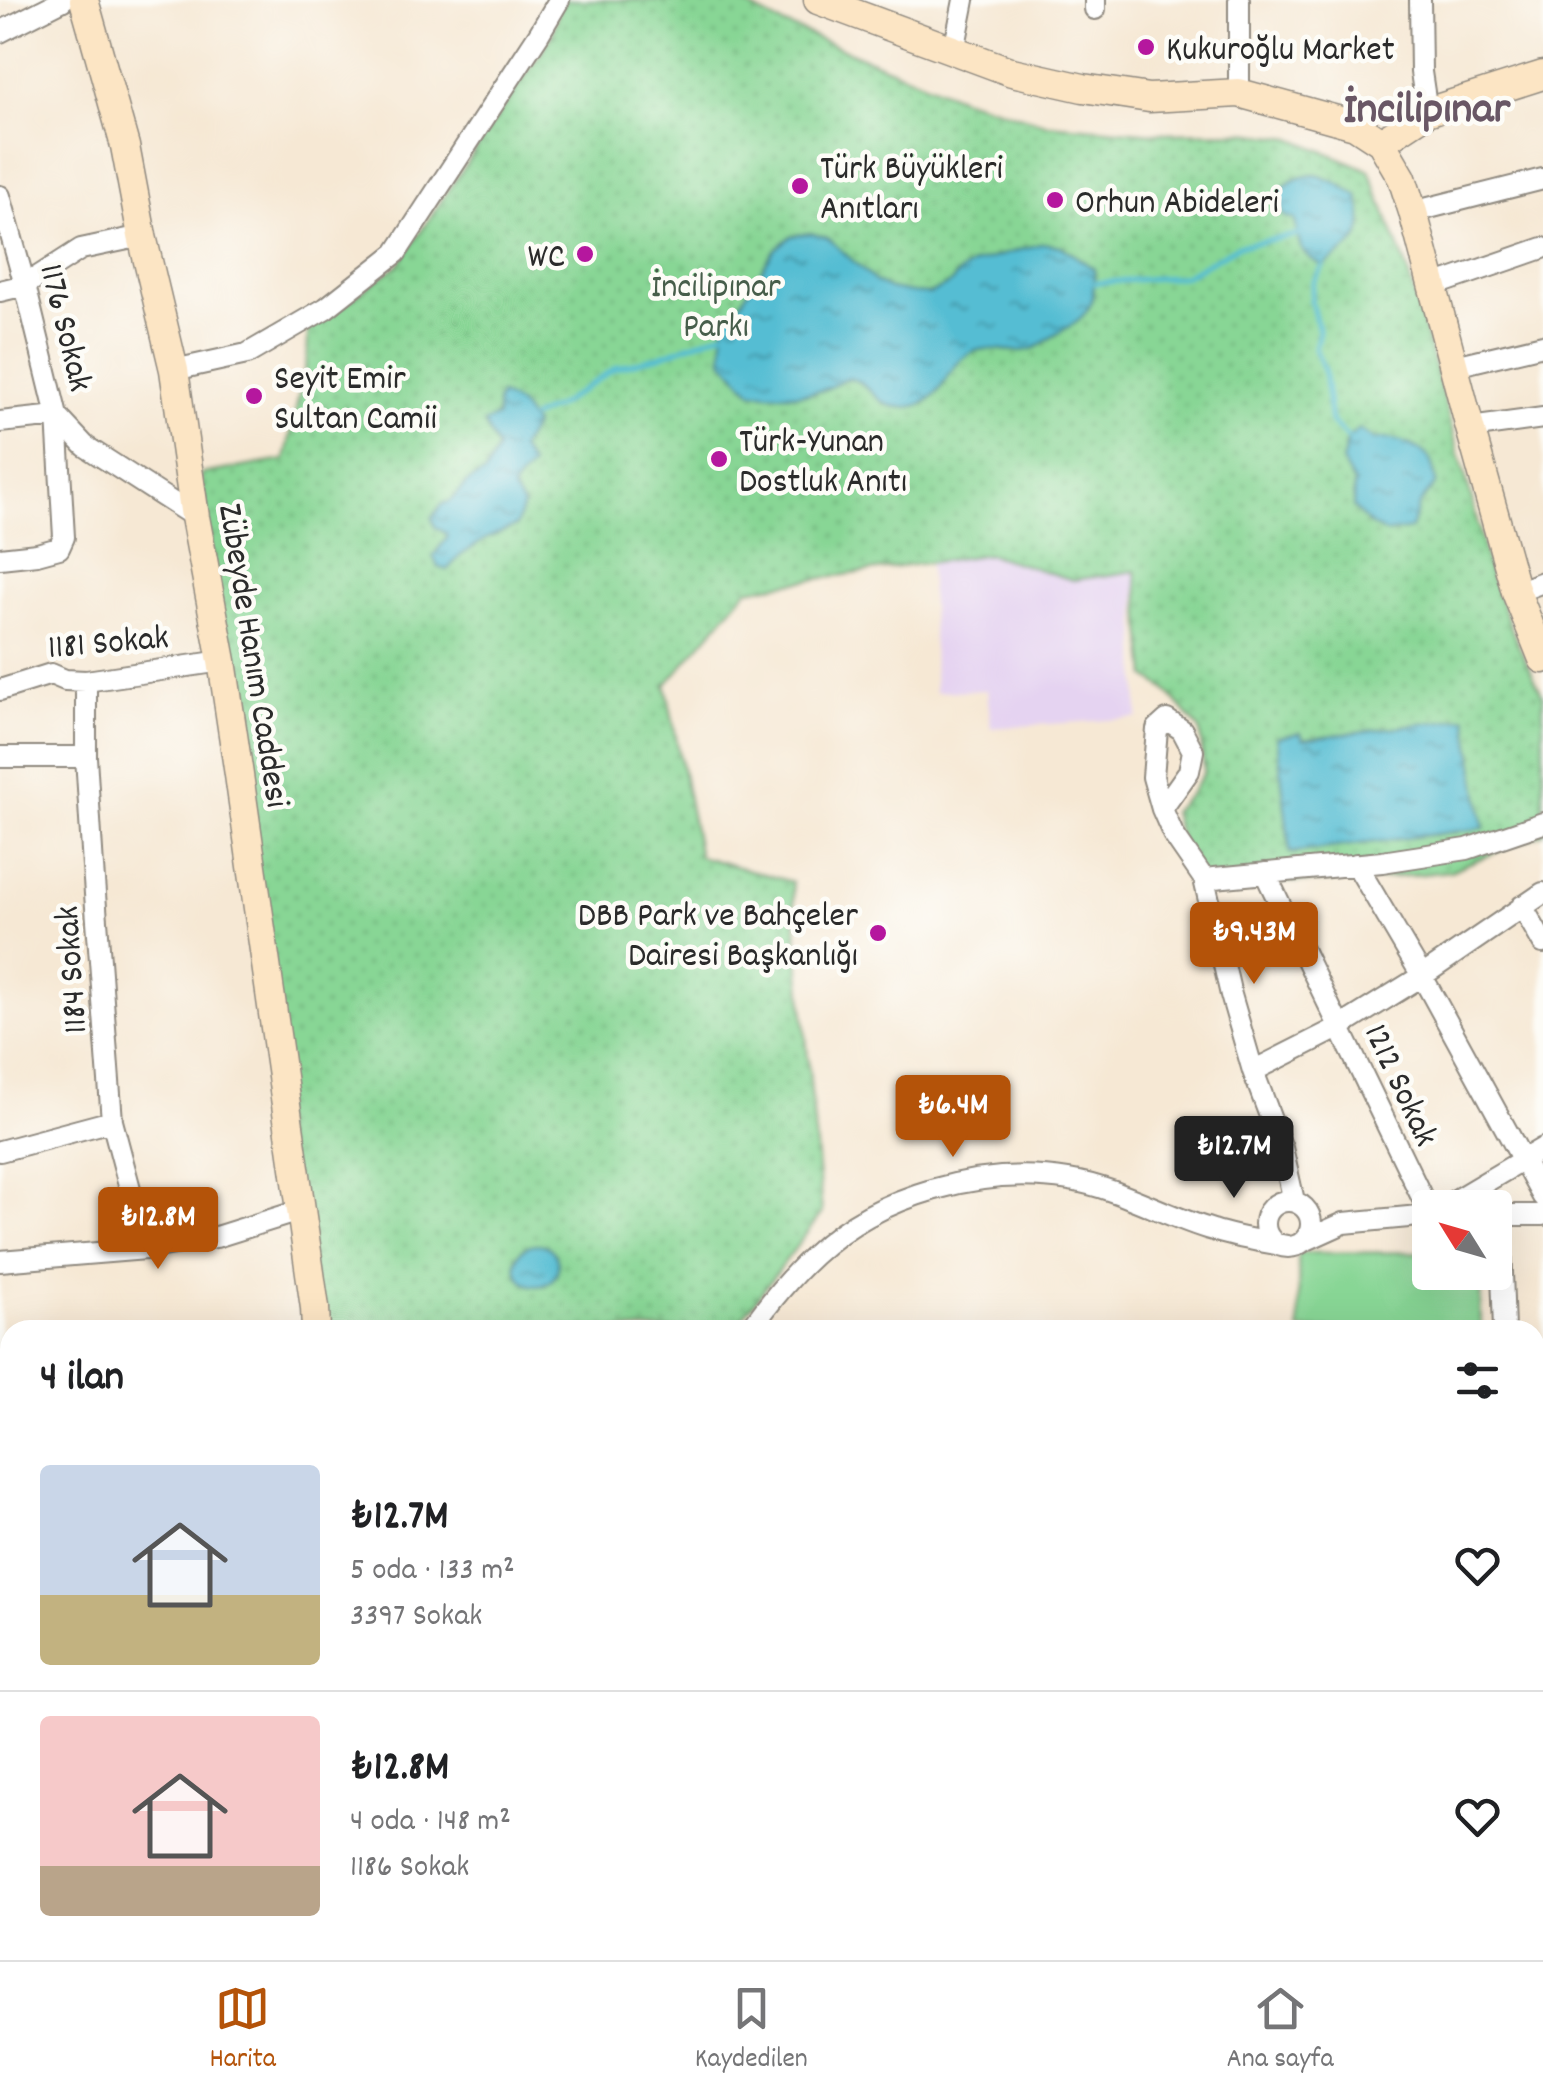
<!DOCTYPE html>
<html lang="tr">
<meta charset="utf-8">
<style>
:root{--surface:#fff;--page:#f2f2f2;--text:#202124;--muted:#757577;--line:#e0e0e0;--accent:#b45309}
body{margin:0;font-family:Dekko,sans-serif;background:var(--page);color:var(--text);height:100vh;display:flex;flex-direction:column;font-size:38px;white-space:nowrap}
*{box-sizing:border-box;margin:0}
p{font-size:32px;color:var(--muted)}
.icon{flex:none;width:55px;height:55px;fill:none;stroke:currentColor;stroke-width:2;stroke-linecap:round;stroke-linejoin:round}
.map{position:relative;flex:1;overflow:hidden}
.drawer{position:absolute;left:0px;top:1320px;width:1545px;height:640px;display:flex;flex-direction:column;background:var(--surface);border-radius:30px 30px 0 0;box-shadow:0 10px 40px #0002}
.drawer>*{flex:none}
.needle{width:65px;rotate:307deg}
.buttons{position:absolute;left:1412px;top:1190px;display:grid;gap:20px}
.buttons a{display:grid;place-items:center;width:100px;height:100px;border-radius:10px;background:var(--surface);box-shadow:0 10px 40px #0002;font-size:50px}
.price{position:absolute;translate:-50% -85px;padding:0 22px;border-radius:10px;background:var(--accent);color:#fff;font-size:32px;line-height:65px;filter:drop-shadow(0 2px 5px #0008)}
.price::after{content:'';position:absolute;left:50%;top:60px;width:30px;height:22px;margin-left:-15px;background:inherit;clip-path:polygon(0 0,100% 0,50% 100%)}
.price.on{background:#222;color:#fff}
ul{padding:0;list-style:none}
li{display:flex;align-items:center;gap:30px;height:250px;padding:0 40px}
li+li{border-top:2px solid var(--line)}
li span{display:grid;place-items:center;flex:none;width:280px;height:200px;border-radius:10px;color:#555}
li>.icon{margin-inline-start:auto}
span .icon{width:120px;height:120px;fill:#fffc;stroke-width:1}
li b{font-size:42px}
h2{display:flex;justify-content:space-between;align-items:center;height:120px;padding:0 40px;font-size:42px}
.tabs{display:flex;justify-content:space-around;align-items:center;height:140px;border-top:2px solid var(--line);background:var(--surface);font-size:28px;color:var(--muted)}
.tabs a{display:grid;justify-items:center;gap:5px}
.tabs .on{color:var(--accent)}
.map>svg:first-child{display:block}
.built{fill:#e5d3f1}
.grass{fill:#88d695;stroke:#5a8060;stroke-width:2.5}
.park{fill:url(#park-dots);stroke:#5a8060;stroke-width:2.5}
.water{fill:url(#water-ripples);stroke:#40747f;stroke-width:2.5}
.lines{fill:none;stroke-linecap:round;stroke-linejoin:round}
.stream{stroke:#55bdd3;stroke-width:5}
.street-casing{stroke:#908a80;stroke-width:24}
.secondary-casing{stroke:#908a80;stroke-width:31}
.street{stroke:#fff;stroke-width:20}
.secondary{stroke:#fce5c4;stroke-width:28}
.poi-dot{fill:#b5179e;stroke:#fdfcf7;stroke-width:4}
.labels{text-anchor:middle;stroke-width:9;stroke-linejoin:round;paint-order:stroke}
.poi-label{font-size:35px;fill:#2b2b2b;stroke:#fdfcf7;text-anchor:start}
.park-label{font-size:35px;fill:#475e4b;stroke:#fdfcf7}
.street-label{font-size:35px;fill:#2b2b2b;stroke:#fdfcf7}
.district-label{font-size:45px;font-weight:bold;fill:#695765;stroke:#fdfcf7}
</style>
<div class="map">
<svg width="1543" height="1960" viewBox="0 0 1543 1960">
<defs>
<pattern id="park-dots" width="8" height="8" patternUnits="userSpaceOnUse" patternTransform="scale(2.5)"><rect width="8" height="8" fill="#88d695"/><path d="M2 2h.1M6 6h.1" fill="none" stroke="#76b881" stroke-width="1.8" stroke-linecap="round"/></pattern>
<pattern id="water-ripples" width="26" height="14" patternUnits="userSpaceOnUse" patternTransform="scale(2.5)"><rect width="26" height="14" fill="#55bdd3"/><path d="M2 4q2-2 4 0t4 0M15 11q2-2 4 0t4 0" fill="none" stroke="#479aab"/></pattern>
</defs>
<rect width="100%" height="100%" fill="#fdfcf7"/>
<filter id="ink" filterUnits="userSpaceOnUse"><feTurbulence type="fractalNoise" baseFrequency=".01" numOctaves="2"/><feDisplacementMap in="SourceGraphic" scale="20" xChannelSelector="R" yChannelSelector="G"/><feConvolveMatrix kernelMatrix="1 2 1 2 8 2 1 2 1" color-interpolation-filters="sRGB"/></filter>
<filter id="wash" filterUnits="userSpaceOnUse"><feTurbulence type="fractalNoise" baseFrequency=".0048" numOctaves="4" result="noise"/><feDisplacementMap in="SourceGraphic" scale="40" xChannelSelector="R" yChannelSelector="G"/><feGaussianBlur stdDeviation="2.25" result="paint"/><feColorMatrix in="noise" values="0 0 0 0 0 0 0 0 0 0 0 0 0 0 0 0 0 1.4 0 .05"/><feComposite in="paint" operator="in"/></filter>
<g filter="url(#wash)">
<rect width="100%" height="100%" fill="#f6e8d4"/>
<!-- built -->
<path class="built" d="M988,554L1073,580L1136,571L1138,718L991,728L987,690L935,692L929,563Z
M852,1950H1000L992,1954L852,1957Z"/>
<!-- grass -->
<path class="grass" d="M1430,1252V1272L1480,1273L1481,1330H1299L1298,1253Z"/>
<!-- park -->
<path class="park" d="M562,0H736L778,22L961,98L1048,124L1154,133L1244,132L1292,138L1369,170L1406,266L1471,496L1489,572L1516,640L1543,696V833L1450,871L1360,881L1193,883L1172,812L1190,794L1204,772L1200,730L1165,689L1147,677L1136,571L1073,580L988,554L748,589L666,685L699,856L792,882L822,1213L733,1330H306L201,474L285,460L307,358L308,331L399,264L552,36Z"/>
<!-- water -->
<path class="water" d="M1317,175L1335,182L1358,196C1371,239 1356,243 1323,266C1298,253 1299,246 1295,220L1284,216C1271,188 1292,176 1317,175Z
M810,233L828,238L876,282L890,289L912,293L929,294L950,284L960,272L975,263L1043,243L1061,246L1094,269C1096,308 1087,317 1055,335C1043,342 1036,351 1021,351C1002,352 987,344 969,354C943,369 945,404 908,407C877,410 876,389 855,380C843,375 838,384 828,388C806,398 775,393 752,392L723,360L724,320L739,305L774,250L791,236Z
M500,395L520,406L534,425L520,449L531,466C525,474 517,480 512,489L523,506L516,526L487,538L460,556L447,570L438,567L433,556L447,538V534L435,527L432,518L442,504L451,501L469,481L485,473L497,449L484,423L497,417V402Z
M1359,429L1374,440C1388,438 1394,439 1408,444C1431,454 1432,459 1436,483L1419,505L1411,529L1386,533L1369,524L1353,507L1354,483L1342,462L1348,438Z
M1467,718L1484,828L1290,853L1277,737L1301,733L1303,739Z
M516 1265a21 21 0 1 1 42 0a21 21 0 1 1-42 0Z"/>
<g class="lines">
<!-- stream -->
<path class="stream" d="M1323,266L1313,283L1311,302L1319,332L1315,348L1324,370L1331,422L1348,438
M1095,283L1184,276L1238,246L1297,235
M532,418L558,406L615,368L660,356L723,332"/>
</g>
</g>
<g filter="url(#ink)">
<g class="lines">
<defs>
<path id="street" d="M1095,0V9
M1420,0L1421,72L1427,112
M0,32L63,0
M954,51L964,0
M1239,93V0
M0,196L25,285L57,416L64,537L59,548L37,554L0,558
M1413,212L1543,179
M1433,286L1543,248
M0,291L25,285L81,249L142,236
M1455,366L1543,345
M174,370L247,354L326,308L396,253L539,34L559,0
M0,422L57,416L85,446L195,517
M1470,428L1543,418
M1516,592L1543,582
M86,681V757L93,867L112,1121L146,1249
M0,690L51,674L65,680L86,681L222,661
M0,757H86
M1162,809L1189,771L1193,751L1182,730L1167,720L1157,729L1153,777L1162,809L1173,834L1204,879L1231,995L1253,1071L1282,1148L1294,1201
M1356,864L1422,976L1543,1197
M1265,873L1430,1214
M1204,879L1382,862L1467,849L1543,823
M1522,906L1543,943
M1253,1071L1340,1027L1422,976L1543,893
M0,1151L112,1121
M1265 1224a23 23 0 1 1 46 0a23 23 0 1 1-46 0Z
M1442,1208L1543,1148
M1500,1214L1504,1330
M1495,1215H1543
M1302,1242L1344,1223L1430,1215
M0,1261L146,1249L216,1237L302,1210
M750,1330C769,1303 790,1277 814,1255C879,1194 983,1166 1069,1180C1120,1188 1164,1216 1213,1230C1237,1238 1262,1241 1287,1246
M0,1370L10,1373
M1535,1370H1543
M0,1534L10,1536
M1535,1547H1543
M1535,1659H1543
M0,1919L10,1920
M173,1950V1960
M321,1950L329,1960
M821,1950L832,1960
M1291,1950L1292,1960
M1406,1955L1543,1950"/>
<path id="secondary" d="M84,0L125,146L142,236L174,370L195,517L222,661L239,775L315,1308L316,1330
M818,0L1012,72L1083,88L1149,98L1239,93L1355,125L1381,142L1402,178L1413,212L1470,428L1516,592L1543,659
M1381,142L1427,112L1543,75
M0,1747H10
M529,1950L539,1960"/>
</defs>
<!-- street casing -->
<use href="#street" class="street-casing"/>
<!-- secondary casing -->
<use href="#secondary" class="secondary-casing"/>
<!-- street -->
<use href="#street" class="street"/>
<!-- secondary -->
<use href="#secondary" class="secondary"/>
</g>
</g>
<!-- markers -->
<g class="poi-dot">
<circle cx="1146" cy="47" r="10"/>
<circle cx="800" cy="186" r="10"/>
<circle cx="1055" cy="200" r="10"/>
<circle cx="585" cy="254" r="10"/>
<circle cx="254" cy="396" r="10"/>
<circle cx="719" cy="459" r="10"/>
<circle cx="878" cy="933" r="10"/>
</g>
<g class="labels">
<!-- poi labels -->
<g class="poi-label">
<text x="1166" y="59">Kukuroğlu Market</text>
<text x="820" y="178">Türk Büyükleri<tspan x="820" dy="40">Anıtları</tspan></text>
<text x="1075" y="212">Orhun Abideleri</text>
<text x="565" y="266" text-anchor="end">WC</text>
<text x="274" y="388">Seyit Emir<tspan x="274" dy="40">Sultan Camii</tspan></text>
<text x="739" y="451">Türk-Yunan<tspan x="739" dy="40">Dostluk Anıtı</tspan></text>
<text x="858" y="925" text-anchor="end">DBB Park ve Bahçeler<tspan x="858" dy="40">Dairesi Başkanlığı</tspan></text>
</g>
<!-- park labels -->
<g class="park-label">
<text x="716" y="296">İncilipınar<tspan x="716" dy="40">Parkı</tspan></text>
</g>
<!-- street labels -->
<g class="street-label">
<text transform="translate(68 327) rotate(76)" y="12">1176 Sokak</text>
<text transform="translate(108 640) rotate(-5)" y="12">1181 Sokak</text>
<text transform="translate(256 655) rotate(81)" y="12">Zübeyde Hanım Caddesi</text>
<text transform="translate(69 970) rotate(-94)" y="12">1184 Sokak</text>
<text transform="translate(1403 1084) rotate(65)" y="12">1212 Sokak</text>
</g>
<!-- district labels -->
<g class="district-label">
<text x="1427" y="121">İncilipınar</text>
</g>
</g>
</svg>
<div class="buttons">
<a><svg class="needle" viewBox="-14 -14 28 28"><path d="M0-13l5 13h-10z" fill="#e53935"/><path d="M0 13l5-13h-10z" fill="#757577"/></svg></a>
</div>
<b class="price" style="left:1254px;top:987px">₺9.43M</b>
<b class="price" style="left:953px;top:1160px">₺6.4M</b>
<b class="price on" style="left:1234px;top:1201px">₺12.7M</b>
<b class="price" style="left:158px;top:1272px">₺12.8M</b>
<section class="drawer">
<h2>4 ilan<svg class="icon" aria-label="filters" viewBox="0 0 24 24"><path d="M4 7h16M4 17h16"/><circle cx="9" cy="7" r="2"/><circle cx="15" cy="17" r="2"/></svg></h2>
<ul>
<li><span style="background:linear-gradient(#c9d6e8 65%,#c2b280 0)"><svg class="icon" aria-label="home" viewBox="0 0 24 24"><path d="M3 11l9-7 9 7M6 9v11h12V9"/></svg></span><div><b>₺12.7M</b><p>5 oda · 133 m²</p><p>3397 Sokak</p></div><svg class="icon" aria-label="heart" viewBox="0 0 24 24"><path d="M12 20l-8-8c-3-5 5-10 8-4 3-6 11-1 8 4z"/></svg></li>
<li><span style="background:linear-gradient(#f6c9c9 75%,#b9a48a 0)"><svg class="icon" aria-label="home" viewBox="0 0 24 24"><path d="M3 11l9-7 9 7M6 9v11h12V9"/></svg></span><div><b>₺12.8M</b><p>4 oda · 148 m²</p><p>1186 Sokak</p></div><svg class="icon" aria-label="heart" viewBox="0 0 24 24"><path d="M12 20l-8-8c-3-5 5-10 8-4 3-6 11-1 8 4z"/></svg></li>
</ul>
</section>
</div>
<nav class="tabs">
<a class="on"><svg class="icon" aria-label="map" viewBox="0 0 24 24"><path d="M3 6l6-2 6 2 6-2v14l-6 2-6-2-6 2zM9 4v14M15 6v14"/></svg>Harita</a>
<a><svg class="icon" aria-label="saved" viewBox="0 0 24 24"><path d="M7 4h10v16l-5-4-5 4z"/></svg>Kaydedilen</a>
<a><svg class="icon" aria-label="home" viewBox="0 0 24 24"><path d="M3 11l9-7 9 7M6 9v11h12V9"/></svg>Ana sayfa</a>
</nav>
